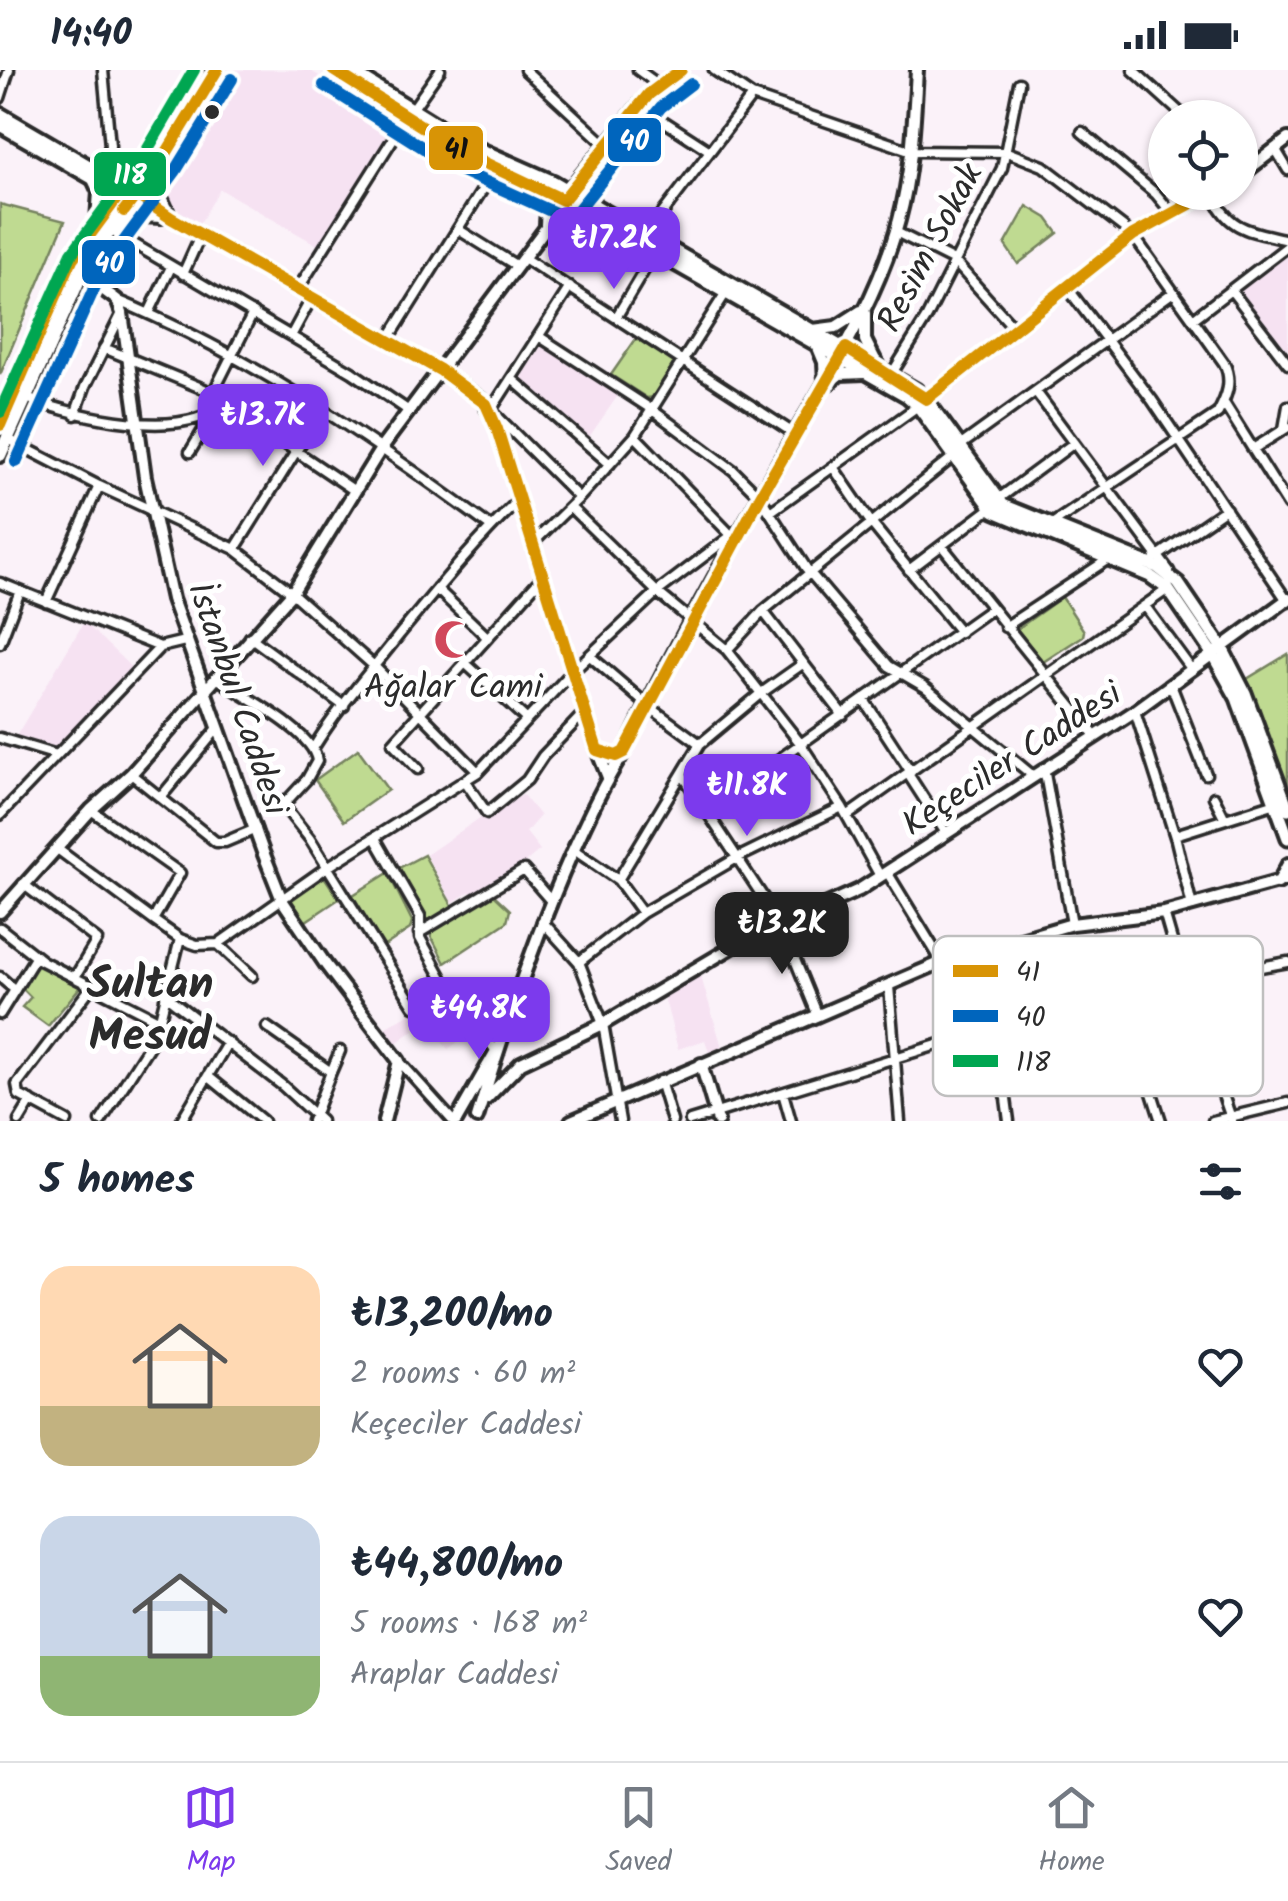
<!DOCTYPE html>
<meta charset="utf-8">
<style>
:root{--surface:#fff;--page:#f2f2f3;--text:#1f2937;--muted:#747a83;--line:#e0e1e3;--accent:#7c3aed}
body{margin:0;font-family:Kalam,sans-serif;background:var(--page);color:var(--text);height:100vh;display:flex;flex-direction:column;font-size:38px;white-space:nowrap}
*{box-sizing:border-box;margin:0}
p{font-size:32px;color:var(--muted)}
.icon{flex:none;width:55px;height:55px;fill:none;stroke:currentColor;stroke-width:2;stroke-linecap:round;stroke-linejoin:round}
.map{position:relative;height:1051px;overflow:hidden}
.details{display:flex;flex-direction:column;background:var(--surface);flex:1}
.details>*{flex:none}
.fabs{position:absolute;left:1148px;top:30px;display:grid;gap:20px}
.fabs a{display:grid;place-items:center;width:110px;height:110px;border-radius:50%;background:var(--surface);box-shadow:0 2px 8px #0004;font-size:50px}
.price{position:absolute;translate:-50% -85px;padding:0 22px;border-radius:20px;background:var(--accent);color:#fff;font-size:32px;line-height:65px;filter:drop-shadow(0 2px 5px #0008)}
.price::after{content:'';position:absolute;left:50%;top:60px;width:30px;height:22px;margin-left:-15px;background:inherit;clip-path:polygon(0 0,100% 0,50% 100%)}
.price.current{background:#222;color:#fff}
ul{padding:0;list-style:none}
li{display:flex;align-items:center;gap:30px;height:250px;padding:0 40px}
li span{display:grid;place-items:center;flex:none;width:280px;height:200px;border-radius:30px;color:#555}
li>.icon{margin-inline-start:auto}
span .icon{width:120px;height:120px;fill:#fffc;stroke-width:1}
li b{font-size:42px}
h2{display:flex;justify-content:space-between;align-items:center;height:120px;padding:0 40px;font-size:42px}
.status{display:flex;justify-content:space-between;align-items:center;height:70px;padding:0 50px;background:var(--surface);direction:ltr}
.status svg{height:28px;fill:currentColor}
.menu{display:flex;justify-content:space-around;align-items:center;height:140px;border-top:2px solid var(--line);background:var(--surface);font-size:28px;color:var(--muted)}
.menu a{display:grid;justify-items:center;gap:5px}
.menu .current{color:var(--accent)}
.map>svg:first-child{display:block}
.built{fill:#f6e2f2}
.green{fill:#bfda91;stroke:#75825e;stroke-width:2.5}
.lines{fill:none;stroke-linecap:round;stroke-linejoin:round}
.minor-casing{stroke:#2b2b2b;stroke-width:15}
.tertiary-casing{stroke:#2b2b2b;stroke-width:18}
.secondary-casing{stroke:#2b2b2b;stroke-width:19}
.primary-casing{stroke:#2b2b2b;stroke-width:20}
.minor{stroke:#fff;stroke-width:8}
.tertiary{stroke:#fff;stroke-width:10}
.secondary{stroke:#fff;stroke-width:11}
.primary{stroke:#fff;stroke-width:12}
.bus-1-casing{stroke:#fff;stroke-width:20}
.bus-2-casing{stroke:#fff;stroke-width:20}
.bus-3-casing{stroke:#fff;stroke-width:20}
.bus-1{stroke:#d89406;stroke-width:12}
.bus-2{stroke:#0065bd;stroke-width:12}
.bus-3{stroke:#00a651;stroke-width:12}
.bus-dot{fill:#2b2b2b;stroke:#fff;stroke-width:4}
.labels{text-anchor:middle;stroke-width:10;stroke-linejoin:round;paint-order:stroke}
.street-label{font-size:35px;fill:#2b2b2b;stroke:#fff}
.poi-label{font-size:35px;fill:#2b2b2b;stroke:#fff}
.district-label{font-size:45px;font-weight:bold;fill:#2b2b2b;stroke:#fff}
.key{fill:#fff;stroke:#bfbfbf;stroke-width:2.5}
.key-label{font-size:28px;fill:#2b2b2b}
.line-badge{stroke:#fff;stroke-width:4}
.badge-label{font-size:28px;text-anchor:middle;font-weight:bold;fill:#fff}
.pale-badge-label{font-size:28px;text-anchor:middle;font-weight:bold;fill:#111}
</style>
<div class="status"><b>14:40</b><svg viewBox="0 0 49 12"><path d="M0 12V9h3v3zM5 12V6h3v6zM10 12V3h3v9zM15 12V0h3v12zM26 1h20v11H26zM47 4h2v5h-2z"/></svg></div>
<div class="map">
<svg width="1288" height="1051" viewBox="0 0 1288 1051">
<rect width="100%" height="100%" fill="#fbf2f9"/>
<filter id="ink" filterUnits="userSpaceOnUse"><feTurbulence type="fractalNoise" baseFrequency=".01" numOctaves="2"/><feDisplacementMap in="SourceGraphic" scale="20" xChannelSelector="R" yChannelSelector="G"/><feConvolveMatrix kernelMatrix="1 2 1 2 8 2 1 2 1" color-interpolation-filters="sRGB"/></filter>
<g filter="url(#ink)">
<!-- built -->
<path class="built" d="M234,0H309L390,47V61L319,176L220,119L200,153L177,139L168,128L171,112Z
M1288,182V278L1287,280L1241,225L1242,216Z
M542,275L619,324L587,370L520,308Z
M84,552L134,600L56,680L15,668Z
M523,725L540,746L526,762L540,780L522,795L475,824L469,822L452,833L426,785L484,745Z
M698,897L722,977L709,982L705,970L678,979L662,919Z
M444,923L475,961L448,979L425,952L395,974L383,959Z"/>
<!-- green -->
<path class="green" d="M0,134L65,151L0,305Z
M1027,136L1047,148L1058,163L1018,194L1005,175Z
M638,266L675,291L654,327L647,328L611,305Z
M1062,527L1084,561L1083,566L1043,592L1017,559Z
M1288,584V722L1242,612Z
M358,679L388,720L344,751L315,710Z
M424,785L453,837L428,851L399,798Z
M388,803L412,851L410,859L383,877L353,825Z
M323,805L339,829L303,853L287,829Z
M494,825L510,840L507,852L445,893L429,862Z
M38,892L80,917L48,956L22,937L31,927L22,918Z"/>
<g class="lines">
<defs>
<path id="minor" d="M525,0L606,75
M638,0L659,15
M714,0L752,26L912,81L1007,82L1043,96L1133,165L1224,293C1233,311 1227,326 1218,343L1052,454
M1133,0L1186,48
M0,28L9,0
M639,35L710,81
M414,37L440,0
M1082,62L1156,124L1171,142
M1276,80L1288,100
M99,101L110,76L103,0
M1212,122C1227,161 1251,161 1288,170
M110,160L352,302L409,341
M459,160L517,196
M896,162L954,191L1014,258
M646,165L752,26
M524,188L795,364
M183,204L201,164
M1066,216L1152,330L1288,532
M570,217L491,340L579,428
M298,219L408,45
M1231,220L1288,294
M117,230C253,287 373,370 491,457
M149,243L171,197
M617,246L655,182
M1193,249L1288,176
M291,266L312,227
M540,267L651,339L733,400L760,427L806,498L889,596L925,617L1032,705
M388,270L496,98
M104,278L204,319L355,421
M891,305L927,247L1002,98L1019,13
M512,309L610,394
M1036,322L1169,501
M212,325L253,243
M26,328C74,345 184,374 225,332
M1224,333L1288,435
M75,345L85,317L122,243
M1284,359L1288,336
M635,366L731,465
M8,369L99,416L235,479L292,523L374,596L478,702
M961,375L1172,223
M1253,379L1288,357
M190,382L213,344
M833,397L872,454L960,562
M997,430L1074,373
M570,437L657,522L727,580L800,673L842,737L880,806
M770,442L918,336
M533,473L579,428L635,366L725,224
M942,476L1096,667
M235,479L322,340
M1155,488L1226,439
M909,500L991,438
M0,513L160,577
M437,519L487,567
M46,532L99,416
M1145,536L1192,600
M763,541L843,645
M1005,557L1110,488
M250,567L344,636
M0,573L20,521
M727,580L763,541L953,387
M590,586L647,635L700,674
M464,592L526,649
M215,607C240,625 314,661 317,691L307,709L283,735L310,769L414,936L446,915
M1171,615L1206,704
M864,630L911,702
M1135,641L1176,770L1192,836
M0,668L57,685
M314,677C338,638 370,602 399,565C437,519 475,472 519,430
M1044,698L1072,854
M418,699L393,673L543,506
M131,704L216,772H225L256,759
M682,704L780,853L818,946
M908,704L946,763
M465,711L487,743L527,710L543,686L585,642
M161,727L218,658
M1214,727L1225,749
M91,740L180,803L153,850L180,869
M706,741L991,539
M0,745L160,577L185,571
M847,746L1168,519
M1175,765L1276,733
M375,768L420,846V868L446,915L496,981
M56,778L153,850
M574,780L618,810L642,843
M887,802L942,892
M618,810L700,674L760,624L801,595
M23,814L97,870L75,907
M1164,843L1184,912L1232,1051
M542,851L579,892L603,954L620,1051
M0,858L42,891L158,950
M419,863L524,800L551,831
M218,874L252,906
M986,878L1009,1051
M579,892L642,843L737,788L842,737
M0,907L15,920
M889,916L900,1051
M1120,923L1161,1051
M165,925L283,1016L321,1051
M0,944L36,886
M267,957L331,1002L312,1051
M399,991L453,1051
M331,1002L340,981
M209,1007L263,1051
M660,1011L672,1051
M783,1023L791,1051
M19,1051L31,1031
M67,1051L19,1025L17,1015L92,916
M101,1051L156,965L180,869L197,875L218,874L326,798L478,702L573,601L657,522L740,459
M181,1051L228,972
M690,1051L999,956L1120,923L1288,892
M1213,1051L1288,1033"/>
<path id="tertiary" d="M586,99L594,136
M1240,106L1288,69
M541,119L547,138L546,155
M137,125L171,148L440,300L481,329L494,350L597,680L608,707
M81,203L117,230L122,243L145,407L172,529L263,782L282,830L326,895L399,991L384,1051
M865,243V270L879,298
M813,260L836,257L861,241
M817,275L824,292L825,311
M829,313L840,304L864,303
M926,329L1133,165L1213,122
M1278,813L1288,794
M0,842L91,740L131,704L292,523L382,377L545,159L568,121L639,35L681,0
M701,994L718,1051
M486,1029L521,993L603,954L736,875L859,820L1135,641L1288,529
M477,1048C504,959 533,871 571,785C587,750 603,714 624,682C674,577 732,475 789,374C830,302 877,232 899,150C912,102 914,50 917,0
M456,1051L496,981
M571,1051L942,892L1072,854L1164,843L1288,809"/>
<path id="secondary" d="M333,0L464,83L563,130L907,326L918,336L994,441L1150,506L1168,519L1213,585L1237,628L1288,768
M349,0L468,74L554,112L916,320L926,329L1003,435L1157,497L1178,513L1222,578L1245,623L1288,739
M0,44L130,120
M0,55L132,131"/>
<path id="primary" d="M160,97L158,123L167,143
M99,101L118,103L140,91
M94,109L100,122L98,150
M117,156L140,145L162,146
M0,355L72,189L146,87L196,0
M0,385L87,192L161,92L214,0"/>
</defs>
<!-- minor casing -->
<use href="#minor" class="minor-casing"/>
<!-- tertiary casing -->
<use href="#tertiary" class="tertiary-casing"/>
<!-- secondary casing -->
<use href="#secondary" class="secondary-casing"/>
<!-- primary casing -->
<use href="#primary" class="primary-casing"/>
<!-- minor -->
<use href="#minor" class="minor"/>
<!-- tertiary -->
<use href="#tertiary" class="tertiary"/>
<!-- secondary -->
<use href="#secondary" class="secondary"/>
<!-- primary -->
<use href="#primary" class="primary"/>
<defs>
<path id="bus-1" d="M333,0L464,83L563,130L649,24L681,0
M124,141L161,92L217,0
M0,355L72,189L125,117L171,148L440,300L486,334L497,359L597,680L616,686L624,682L760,427L846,278L926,329L1133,165L1212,122"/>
<path id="bus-2" d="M324,15L455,98L564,147L577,141L661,37L691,14
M16,392L102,201L175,102L232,9"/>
<path id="bus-3" d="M0,342L72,183L146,82L194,0"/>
</defs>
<!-- bus-1 casing -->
<use href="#bus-1" class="bus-1-casing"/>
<!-- bus-2 casing -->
<use href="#bus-2" class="bus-2-casing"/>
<!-- bus-3 casing -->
<use href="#bus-3" class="bus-3-casing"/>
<!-- bus-1 -->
<use href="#bus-1" class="bus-1"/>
<!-- bus-2 -->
<use href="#bus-2" class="bus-2"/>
<!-- bus-3 -->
<use href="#bus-3" class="bus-3"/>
</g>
</g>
<!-- icons -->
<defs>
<symbol id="mosque-bare" viewBox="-9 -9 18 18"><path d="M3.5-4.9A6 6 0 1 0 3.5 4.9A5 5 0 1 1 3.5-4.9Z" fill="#d1495b" stroke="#fff" stroke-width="2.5" paint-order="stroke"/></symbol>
</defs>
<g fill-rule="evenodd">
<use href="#mosque-bare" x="426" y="542" width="55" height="55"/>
</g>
<!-- markers -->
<circle class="bus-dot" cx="212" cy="42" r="9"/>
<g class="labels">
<!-- street labels -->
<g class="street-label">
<text transform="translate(929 177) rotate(-62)" y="12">Resim Sokak</text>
<text transform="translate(239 628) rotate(71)" y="12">İstanbul Caddesi</text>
<text transform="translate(1011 688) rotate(-33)" y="12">Keçeciler Caddesi</text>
</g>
<!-- poi labels -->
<g class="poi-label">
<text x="453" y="628">Ağalar Cami</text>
</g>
<!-- district labels -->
<g class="district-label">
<text x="150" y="928">Sultan<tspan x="150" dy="52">Mesud</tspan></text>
</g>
</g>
<!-- legend -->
<rect x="933" y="866" width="330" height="160" rx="15" class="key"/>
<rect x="953" y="895" width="45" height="12" fill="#d89406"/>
<rect x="953" y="940" width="45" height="12" fill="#0065bd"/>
<rect x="953" y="985" width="45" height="12" fill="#00a651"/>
<g class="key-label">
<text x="1016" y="911">41</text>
<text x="1016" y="956">40</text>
<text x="1016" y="1001">118</text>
</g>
<g class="line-badge">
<rect x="606" y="46" width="57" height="48" rx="10" fill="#0065bd"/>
<rect x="427" y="54" width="58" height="48" rx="10" fill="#d89406"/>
<rect x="92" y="80" width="76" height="48" rx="10" fill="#00a651"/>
<rect x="80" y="168" width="57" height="48" rx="10" fill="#0065bd"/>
</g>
<g class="badge-label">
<text x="634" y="80">40</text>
<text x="130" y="114">118</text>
<text x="109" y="202">40</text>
</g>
<g class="pale-badge-label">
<text x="456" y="88">41</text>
</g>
</svg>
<div class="fabs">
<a><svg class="icon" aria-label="locate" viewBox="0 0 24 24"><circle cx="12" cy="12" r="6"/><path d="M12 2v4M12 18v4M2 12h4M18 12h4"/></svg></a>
</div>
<b class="price" style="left:614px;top:222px">₺17.2K</b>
<b class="price" style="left:263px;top:399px">₺13.7K</b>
<b class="price" style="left:747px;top:769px">₺11.8K</b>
<b class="price current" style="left:782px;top:907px">₺13.2K</b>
<b class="price" style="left:479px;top:992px">₺44.8K</b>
</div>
<section class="details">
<h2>5 homes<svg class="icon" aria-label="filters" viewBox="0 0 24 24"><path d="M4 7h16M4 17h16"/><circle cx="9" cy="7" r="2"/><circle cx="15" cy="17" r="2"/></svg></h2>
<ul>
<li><span style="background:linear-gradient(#ffd9b3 70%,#c2b280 0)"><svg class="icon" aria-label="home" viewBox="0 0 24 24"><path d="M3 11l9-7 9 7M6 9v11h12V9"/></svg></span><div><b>₺13,200/mo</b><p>2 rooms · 60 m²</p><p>Keçeciler Caddesi</p></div><svg class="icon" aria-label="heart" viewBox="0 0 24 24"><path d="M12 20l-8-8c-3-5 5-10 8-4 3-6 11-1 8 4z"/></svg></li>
<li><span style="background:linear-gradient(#c9d6e8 70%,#8fb573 0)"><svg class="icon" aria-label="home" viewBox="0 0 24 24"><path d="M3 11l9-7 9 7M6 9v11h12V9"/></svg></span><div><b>₺44,800/mo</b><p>5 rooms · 168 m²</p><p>Araplar Caddesi</p></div><svg class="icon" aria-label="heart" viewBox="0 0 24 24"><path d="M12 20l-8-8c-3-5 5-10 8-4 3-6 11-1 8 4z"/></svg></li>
</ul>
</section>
<nav class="menu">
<a class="current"><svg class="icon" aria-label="map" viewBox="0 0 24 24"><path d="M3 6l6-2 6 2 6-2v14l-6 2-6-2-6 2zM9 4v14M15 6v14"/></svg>Map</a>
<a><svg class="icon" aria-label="saved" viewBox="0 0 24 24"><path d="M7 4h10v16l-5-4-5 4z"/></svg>Saved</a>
<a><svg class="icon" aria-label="home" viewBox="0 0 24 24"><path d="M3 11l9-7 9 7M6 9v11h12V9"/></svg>Home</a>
</nav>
